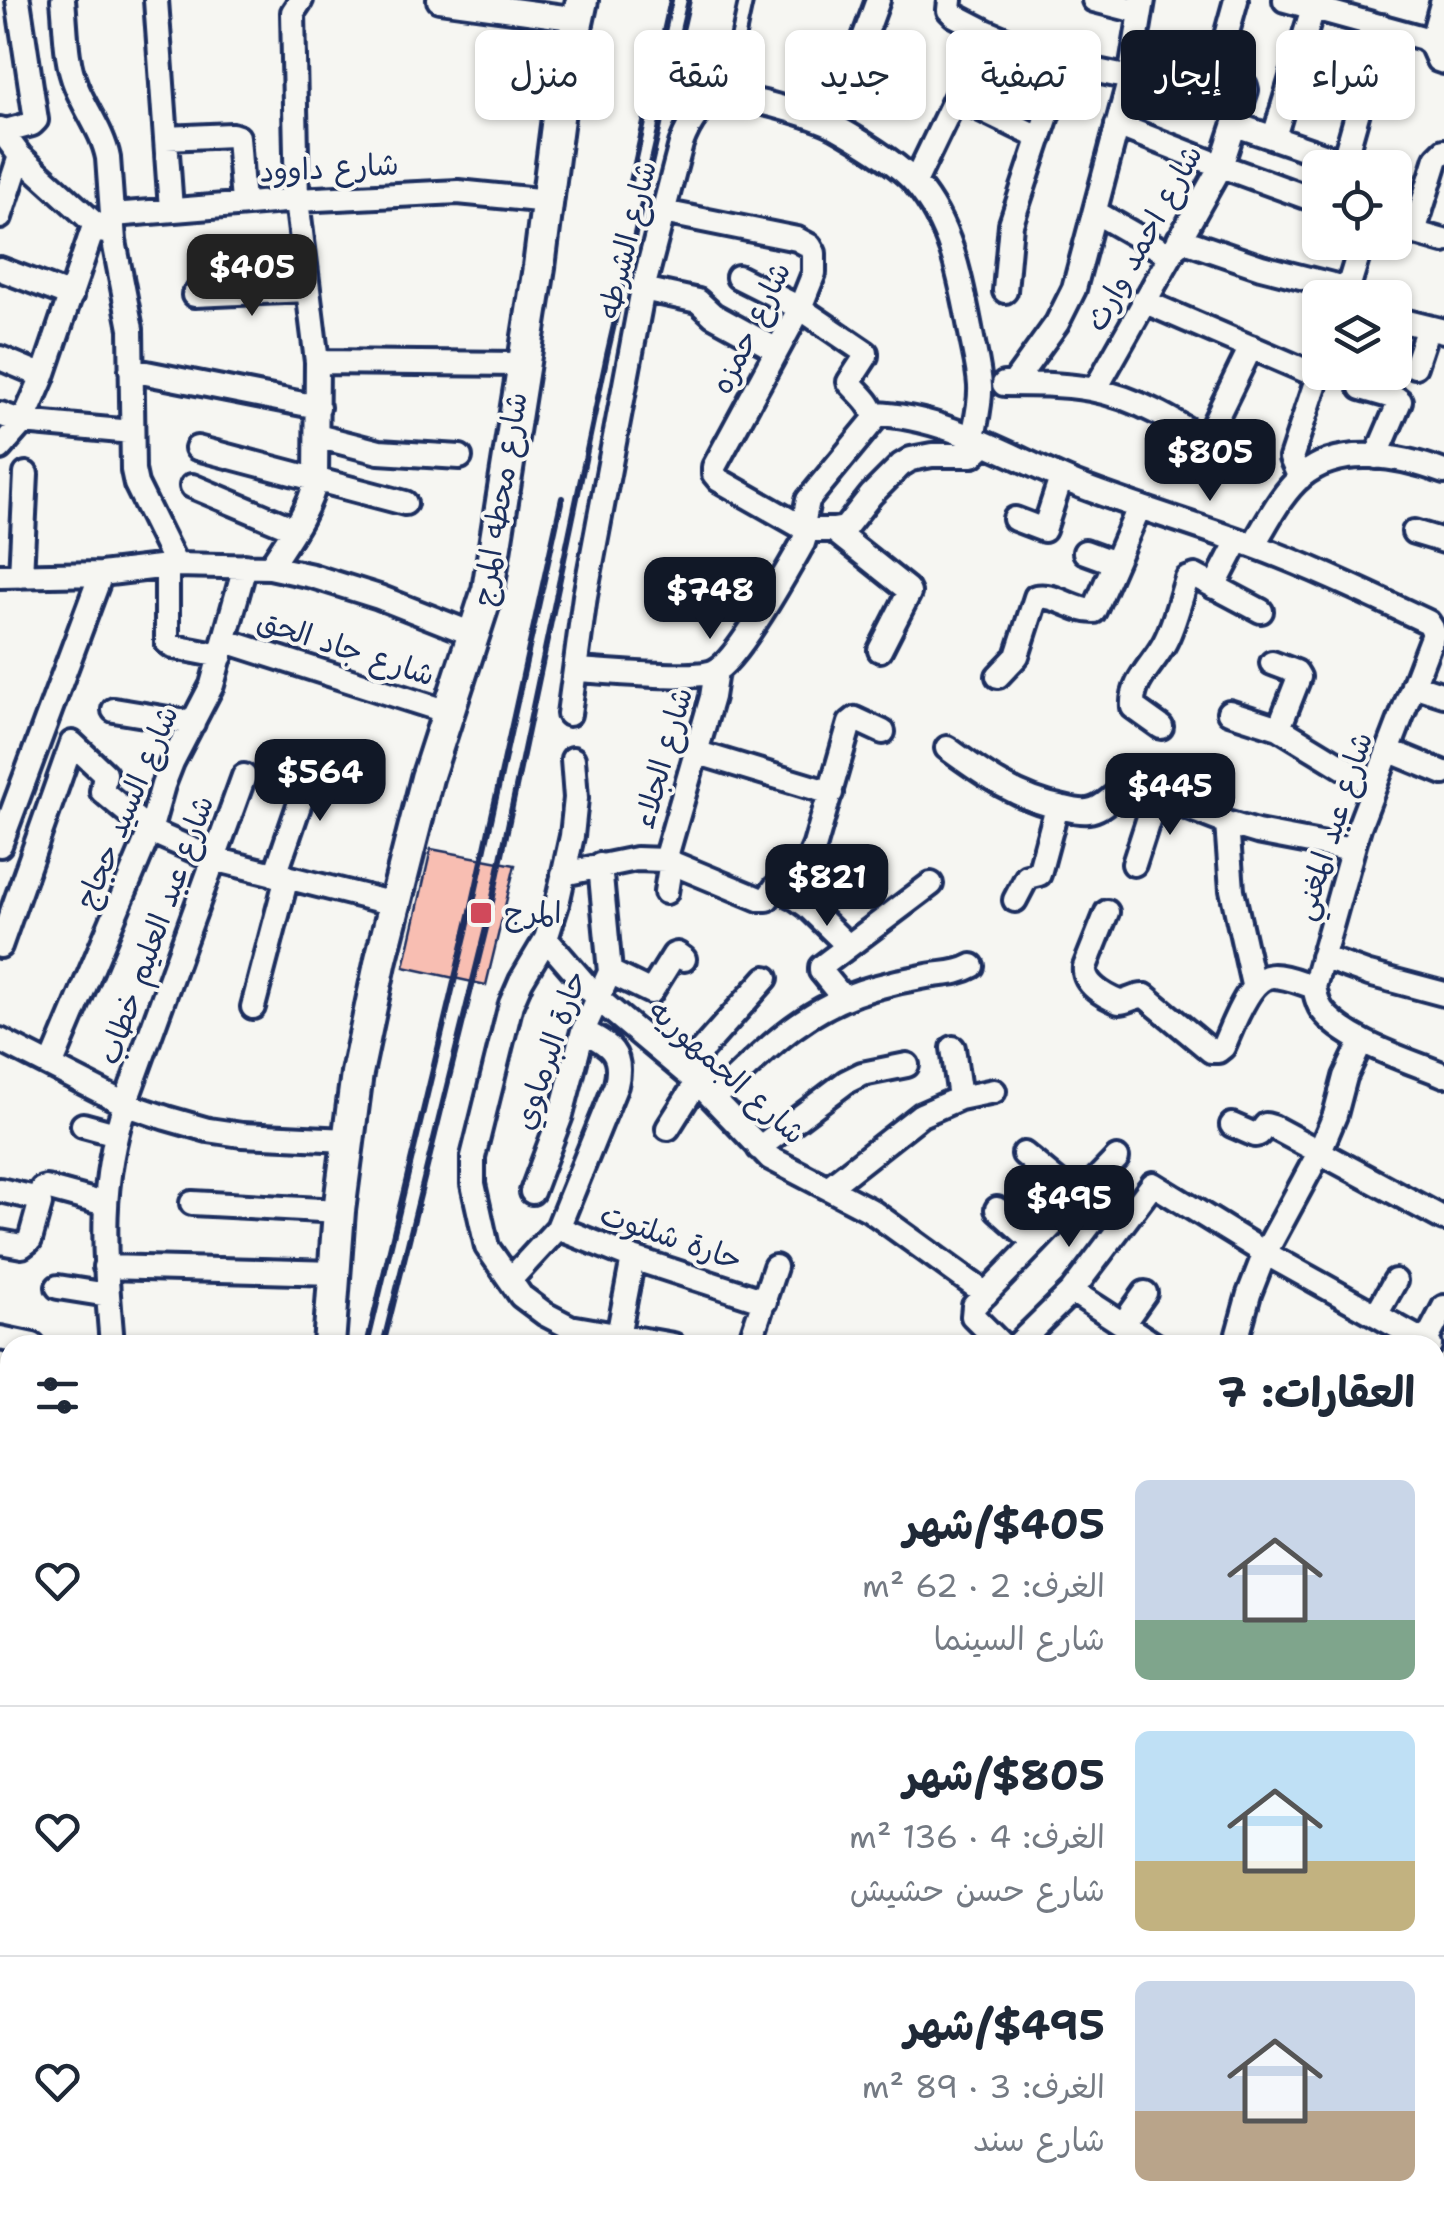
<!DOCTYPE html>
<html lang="ar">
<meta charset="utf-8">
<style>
:root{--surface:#fff;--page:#f2f2f3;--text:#1f2937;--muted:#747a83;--line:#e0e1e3;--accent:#111827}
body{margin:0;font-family:"Shantell Sans","Playpen Sans Arabic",sans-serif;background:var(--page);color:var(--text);direction:rtl;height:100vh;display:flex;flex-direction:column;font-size:38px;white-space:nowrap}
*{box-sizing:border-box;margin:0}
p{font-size:32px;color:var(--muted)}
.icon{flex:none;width:55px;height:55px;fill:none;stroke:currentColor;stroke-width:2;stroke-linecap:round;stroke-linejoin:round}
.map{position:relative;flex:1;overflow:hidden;direction:ltr}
.sheet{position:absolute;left:0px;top:1335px;width:1445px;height:890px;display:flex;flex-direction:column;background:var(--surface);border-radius:30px 30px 0 0;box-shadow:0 2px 8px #0004;direction:rtl}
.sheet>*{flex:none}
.banner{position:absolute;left:30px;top:30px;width:1385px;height:90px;direction:rtl;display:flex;gap:20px}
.buttons{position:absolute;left:1302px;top:150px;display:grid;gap:20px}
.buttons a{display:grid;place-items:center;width:110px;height:110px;border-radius:15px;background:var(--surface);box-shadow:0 2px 8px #0004;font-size:50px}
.price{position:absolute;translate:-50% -85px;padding:0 22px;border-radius:20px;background:var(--accent);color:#fff;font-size:32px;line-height:65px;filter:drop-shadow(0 2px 5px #0008)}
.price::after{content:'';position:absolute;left:50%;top:60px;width:30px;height:22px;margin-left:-15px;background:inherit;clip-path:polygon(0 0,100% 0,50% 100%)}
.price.active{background:#222;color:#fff}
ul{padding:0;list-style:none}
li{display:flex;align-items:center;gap:30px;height:250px;padding:0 30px}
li+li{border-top:2px solid var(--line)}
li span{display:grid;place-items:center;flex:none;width:280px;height:200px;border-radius:15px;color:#555}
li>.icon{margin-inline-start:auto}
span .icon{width:120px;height:120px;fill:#fffc;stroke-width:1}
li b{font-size:42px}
h2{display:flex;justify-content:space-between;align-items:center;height:120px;padding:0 30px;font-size:42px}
.pill{padding:0 35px;border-radius:15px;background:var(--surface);box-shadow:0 2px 8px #0004;font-size:35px;line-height:90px}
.pill.active{background:var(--accent);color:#fff}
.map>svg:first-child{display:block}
.green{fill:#b3df9d;stroke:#67877e;stroke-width:2.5}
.building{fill:#f8beb2;stroke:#1b2f5e;stroke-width:2.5}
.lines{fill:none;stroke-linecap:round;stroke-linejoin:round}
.lane-casing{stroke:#1b2f5e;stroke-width:19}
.street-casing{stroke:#1b2f5e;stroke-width:30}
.secondary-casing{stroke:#1b2f5e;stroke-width:38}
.lane{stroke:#f6f6f2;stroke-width:11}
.street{stroke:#f6f6f2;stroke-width:22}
.secondary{stroke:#f6f6f2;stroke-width:30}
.rail{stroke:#1b2f5e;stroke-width:6}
.poi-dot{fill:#d1495b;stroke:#f6f6f2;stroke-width:4}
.labels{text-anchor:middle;stroke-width:8;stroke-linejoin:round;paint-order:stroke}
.street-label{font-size:30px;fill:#1b2f5e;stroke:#f6f6f2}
.poi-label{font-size:30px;fill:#1b2f5e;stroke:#f6f6f2;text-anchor:start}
</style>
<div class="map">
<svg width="1444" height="2225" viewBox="0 0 1444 2225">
<rect width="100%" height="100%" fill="#f6f6f2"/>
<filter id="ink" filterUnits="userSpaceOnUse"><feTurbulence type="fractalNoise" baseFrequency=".01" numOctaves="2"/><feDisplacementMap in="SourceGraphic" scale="20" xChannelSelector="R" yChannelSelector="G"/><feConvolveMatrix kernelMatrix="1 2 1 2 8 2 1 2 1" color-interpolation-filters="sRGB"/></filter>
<g filter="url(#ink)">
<!-- green -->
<path class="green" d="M884,2215H1280L1273,2225H896Z"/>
<!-- building -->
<path class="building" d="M431,849L515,865L486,985L404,967Z"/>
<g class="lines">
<defs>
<path id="lane" d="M725,97L746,0"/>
<path id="street" d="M63,0C66,28 65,60 76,86C86,111 103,132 108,158L114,241L131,329L133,470L136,484L176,565
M156,0L171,209
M439,0L579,19
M950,0L949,10L954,15L987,32L1064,64L1130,78
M1094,0L1141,12
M1285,0L1423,38L1431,44L1438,60L1444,62
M1431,44L1443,0
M1210,94L1236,0
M956,97L1040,138
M832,125L878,0
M1117,125L1221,166L1320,202
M1236,125L1361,168
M0,129L20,156L104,232
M2,132L32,124L36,120L18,0
M1274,137L1313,8
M166,138L232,135L238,137L243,203
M1344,161L1382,26
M915,182L987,32
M663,212L797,239L810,246L814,253V273L800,308L714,467V474L719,480L807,530
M1095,212L1170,255
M113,215L297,200L458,192L548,201
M0,217L20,156
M1395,227L1444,241
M1414,232L1437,158L1444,151
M1179,239L1261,267L1348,289
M0,269L71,296
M643,289L698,301L713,315L777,350
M1005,291L1011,224L1064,64
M194,295L308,290
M1345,298L1362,242
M1143,301L1318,376
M1395,319L1444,331
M0,358L43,376
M317,362L522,364
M1415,366L1428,327
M131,370L318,407
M1004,384C1032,384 1061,384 1090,389C1139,398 1182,425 1223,453
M1013,384L1057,323L1074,289L1130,78L1143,0
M1361,388L1396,398L1400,401L1376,457
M1095,390L1221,166L1246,90L1245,86L1216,70
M0,414L23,422L132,432
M875,414C947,416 1015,460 1081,486C1138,508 1197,525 1254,546C1314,568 1370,595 1428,622L1432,628L1433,634L1359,827L1314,987C1316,995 1317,1003 1322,1010C1346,1042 1408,1060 1444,1075
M317,436L379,452L460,457
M1205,441L1251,347
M0,448L23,422L43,376L95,223
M197,448L405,503
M1300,478L1291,458L1320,370
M192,486L294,529
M1015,519L1044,530L1061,478
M807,530H833L845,528L871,495L901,465L911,459L932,455H973L985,444
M833,530L907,589L909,593L880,650
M1414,532L1444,541
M1253,545C1267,523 1281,493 1302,476C1340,444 1401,456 1444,472
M1085,552L1115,563
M167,566V642L174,647L221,656
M270,567C288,539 308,513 316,480L317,362L297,200L293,12L301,0
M0,576L101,574L176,565L270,567L312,576L379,597L475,635
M21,576L26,474
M1214,587L1238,541
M226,641L448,712
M1272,663L1296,672L1299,677L1279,728
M575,670C603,671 695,681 715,671C737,661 788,569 803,543L807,530L804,520L808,500L874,420C875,405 858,393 849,382L866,356V353L800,308L738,277
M998,676L1017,656L1036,597C1055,593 1074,611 1094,611L1139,508
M1413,685L1444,695
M114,710L193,723
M1229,712L1279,728L1374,786
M569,714L585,596L643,289L681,144C689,123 701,101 726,98C745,95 818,117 836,127C859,140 900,165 916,184C952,226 961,281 971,333C974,350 979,368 980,386C981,403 976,421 973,438
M1161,727L1133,707C1131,681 1154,664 1165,642C1175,623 1180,599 1187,579L1195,576L1261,611
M947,748C984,775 1019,800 1064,808C1072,810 1080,812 1088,811C1107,809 1115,788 1135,787L1227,823L1257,832L1352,850
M1388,750L1444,773
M695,752L831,793
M573,759L576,798L572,836L557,904L546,939L521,981L511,1004L473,1157V1184L487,1247L521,1296L545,1314L570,1327L673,1345
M1227,823L1232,890L1253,985
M0,845L101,574
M665,860L712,697L716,671
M1134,864L1156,796
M563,874L636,859L665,860L759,899H767L775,888L780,887L807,906L848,946
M275,875L316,756
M666,892L671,861
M793,897L815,845L850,723L855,719L883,732
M1015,900L1027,877L1039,874L1057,807
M1107,912L1085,967C1083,984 1104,996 1119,1002C1129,1002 1135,995 1145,996L1211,1051H1218L1223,1047C1232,1028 1249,976 1273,976C1287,976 1301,983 1314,987
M546,939L598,999L697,1082L770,1158L870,1210L986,1294
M0,946L72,743L105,774L102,791L150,831L214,859L394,904
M1322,957L1369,974L1444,994
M610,972L651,992L674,955L677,954L684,959
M843,998L821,971V967L931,884
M253,1007L287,877
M0,1040L125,1104L166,1118L208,1130L242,1135L347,1140
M953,1048L960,1098
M51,1066L150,831L163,785L172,762L212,685L245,566
M684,1070L766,978
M715,1098C764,1051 805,1007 873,988C891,983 909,979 927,976C943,973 958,974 972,966
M83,1125L116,1134
M1232,1125L1255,1135L1259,1134L1266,1125L1273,1127L1444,1219
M668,1128L697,1082
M759,1148L846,1082L862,1074L907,1065
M1024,1154L1078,1199
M828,1188L921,1115L960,1098L994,1091
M0,1190L35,1198L39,1196L42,1189L46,1188L105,1204
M532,1192L561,1115L583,1031L610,972L600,865
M192,1203L339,1211
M997,1209L1035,1243
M558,1228L633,1258L765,1301
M0,1242L22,1246L30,1240L40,1204L38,1198
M105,1267L335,1273
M510,1280L558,1228L616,1085C624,1053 609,1044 583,1031
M58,1287L108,1295
M1072,1291L1155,1345
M1376,1315L1395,1281
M1123,1324L1145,1293
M618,1336L633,1258
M0,1338L33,1345
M112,1345C105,1257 97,1190 125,1104L244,776
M749,1345L775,1267
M1002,1345L973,1316L974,1306L1117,1158
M1017,1345L1072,1291L1153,1184L1265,1253L1430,1345
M1235,1345L1249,1294L1265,1253L1319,1153L1335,1115L1345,1077L1362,1041
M1424,1345L1444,1307
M0,1425L10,1428
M1435,1505L1444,1488
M0,1512L10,1515
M0,1636L10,1641
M1435,1703L1444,1685
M0,1742L10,1715
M0,1767L10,1771
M0,1882L10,1888
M1435,1886L1444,1870
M0,1952L10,1938
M1435,1970L1444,1974
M0,2059L10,2065
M1435,2059L1444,2063
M1435,2103L1444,2085
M0,2113L10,2104
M1435,2150L1444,2155
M185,2215L205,2225
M412,2215L433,2225
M786,2215L800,2225
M1375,2218L1390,2225
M602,2225L607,2215
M716,2225L722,2215
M1293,2225L1303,2215"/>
<path id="secondary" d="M329,1345L339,1211L357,1073L381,959L427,778L488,590L539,267L560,102L582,0
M59,2225L65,2215"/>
</defs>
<!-- lane casing -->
<use href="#lane" class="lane-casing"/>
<!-- street casing -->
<use href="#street" class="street-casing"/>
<!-- secondary casing -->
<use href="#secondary" class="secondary-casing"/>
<!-- lane -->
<use href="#lane" class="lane"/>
<!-- street -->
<use href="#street" class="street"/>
<!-- secondary -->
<use href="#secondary" class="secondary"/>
<!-- rail -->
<path class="rail" d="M630,186L671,0
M367,1345L471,911L562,498
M383,1345L489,916L607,355L689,0
M117,2225L122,2215"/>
</g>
</g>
<!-- markers -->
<rect class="poi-dot" x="469" y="901" width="24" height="24" rx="5"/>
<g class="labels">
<!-- street labels -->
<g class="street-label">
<text transform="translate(329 168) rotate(-3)" y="10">شارع داوود</text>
<text transform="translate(1144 238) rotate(-61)" y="10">شارع احمد وارث</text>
<text transform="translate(627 240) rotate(-76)" y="10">شارع الشرطه</text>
<text transform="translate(751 328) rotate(-64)" y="10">شارع حمزه</text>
<text transform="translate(500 499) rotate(-81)" y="10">شارع محطه المرج</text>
<text transform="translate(346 648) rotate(18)" y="10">شارع جاد الحق</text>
<text transform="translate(663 758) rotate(-74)" y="10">شارع الجلاء</text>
<text transform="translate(127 807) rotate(-67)" y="10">شارع السيد حجاج</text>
<text transform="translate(1333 826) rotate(-72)" y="10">شارع عبد المغني</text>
<text transform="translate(156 930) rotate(-70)" y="10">شارع عبد العليم خطاب</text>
<text transform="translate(550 1050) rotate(-71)" y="10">حارة البرماوي</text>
<text transform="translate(727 1072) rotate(42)" y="10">شارع الجمهوريه</text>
<text transform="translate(671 1237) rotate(19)" y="10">حارة شلتوت</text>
</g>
<!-- poi labels -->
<g class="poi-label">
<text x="504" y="923">المرج</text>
</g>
</g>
</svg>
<div class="buttons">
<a><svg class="icon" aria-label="locate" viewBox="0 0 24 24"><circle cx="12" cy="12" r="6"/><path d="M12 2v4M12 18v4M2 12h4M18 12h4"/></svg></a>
<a><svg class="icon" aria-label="layers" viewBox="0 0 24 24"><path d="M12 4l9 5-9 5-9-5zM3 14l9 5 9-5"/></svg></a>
</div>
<b class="price active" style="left:252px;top:319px">$405</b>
<b class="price" style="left:1210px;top:504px">$805</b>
<b class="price" style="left:710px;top:642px">$748</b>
<b class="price" style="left:320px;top:824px">$564</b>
<b class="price" style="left:1170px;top:838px">$445</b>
<b class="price" style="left:827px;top:929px">$821</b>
<b class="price" style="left:1069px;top:1250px">$495</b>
<div class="banner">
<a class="pill">شراء</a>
<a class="pill active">إيجار</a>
<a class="pill">تصفية</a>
<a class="pill">جديد</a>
<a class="pill">شقة</a>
<a class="pill">منزل</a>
</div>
<section class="sheet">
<h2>العقارات: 7<svg class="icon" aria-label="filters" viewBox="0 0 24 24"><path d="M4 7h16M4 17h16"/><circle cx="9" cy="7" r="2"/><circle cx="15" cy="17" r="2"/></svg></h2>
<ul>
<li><span style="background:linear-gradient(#c9d6e8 70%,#7fa58c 0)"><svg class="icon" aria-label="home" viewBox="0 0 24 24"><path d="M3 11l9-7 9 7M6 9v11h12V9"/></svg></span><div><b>$405/شهر</b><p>الغرف: 2 · 62 m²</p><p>شارع السينما</p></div><svg class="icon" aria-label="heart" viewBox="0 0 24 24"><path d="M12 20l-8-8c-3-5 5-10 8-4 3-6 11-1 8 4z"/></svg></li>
<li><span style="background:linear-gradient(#bfe0f5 65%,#c2b280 0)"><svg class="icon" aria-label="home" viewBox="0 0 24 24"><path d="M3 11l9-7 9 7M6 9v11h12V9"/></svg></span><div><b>$805/شهر</b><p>الغرف: 4 · 136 m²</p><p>شارع حسن حشيش</p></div><svg class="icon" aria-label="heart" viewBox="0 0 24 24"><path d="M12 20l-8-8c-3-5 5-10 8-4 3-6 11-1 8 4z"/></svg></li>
<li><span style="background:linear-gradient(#c9d6e8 65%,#b9a48a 0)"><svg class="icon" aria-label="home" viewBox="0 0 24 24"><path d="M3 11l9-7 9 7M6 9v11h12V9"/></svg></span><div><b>$495/شهر</b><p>الغرف: 3 · 89 m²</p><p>شارع سند</p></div><svg class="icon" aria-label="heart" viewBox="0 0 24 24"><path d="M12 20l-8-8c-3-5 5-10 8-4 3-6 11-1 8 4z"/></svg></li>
</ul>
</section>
</div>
